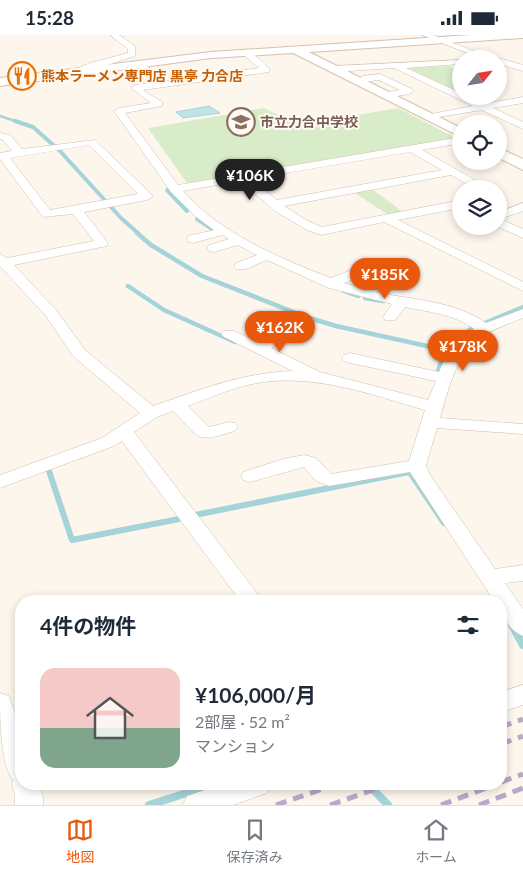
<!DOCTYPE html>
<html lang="ja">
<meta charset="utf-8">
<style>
:root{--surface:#fff;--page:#f6f6f7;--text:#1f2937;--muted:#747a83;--line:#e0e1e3;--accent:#ea580c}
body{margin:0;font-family:Lato,"Noto Sans JP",sans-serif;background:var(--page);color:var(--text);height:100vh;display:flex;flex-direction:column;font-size:19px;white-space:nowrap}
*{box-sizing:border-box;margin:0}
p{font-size:16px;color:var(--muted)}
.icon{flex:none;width:28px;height:28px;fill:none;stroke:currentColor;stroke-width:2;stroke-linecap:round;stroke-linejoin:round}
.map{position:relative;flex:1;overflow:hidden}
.panel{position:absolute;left:15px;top:560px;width:492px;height:195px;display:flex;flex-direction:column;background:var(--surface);border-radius:20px;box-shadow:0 2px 8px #0003}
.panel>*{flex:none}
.needle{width:32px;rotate:60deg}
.tools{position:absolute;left:452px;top:15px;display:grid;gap:10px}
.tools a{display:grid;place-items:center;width:55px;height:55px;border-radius:50%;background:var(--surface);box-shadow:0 2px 8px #0003;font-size:25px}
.price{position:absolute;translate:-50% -42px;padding:0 11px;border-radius:18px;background:var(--accent);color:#fff;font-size:16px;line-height:32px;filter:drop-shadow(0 1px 2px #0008)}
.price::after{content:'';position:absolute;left:50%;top:30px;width:15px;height:11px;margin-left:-8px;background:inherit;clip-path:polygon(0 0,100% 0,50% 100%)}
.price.on{background:#222;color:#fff}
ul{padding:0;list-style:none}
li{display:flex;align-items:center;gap:15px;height:125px;padding:0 25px}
li span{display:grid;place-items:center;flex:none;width:140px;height:100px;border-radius:15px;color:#555}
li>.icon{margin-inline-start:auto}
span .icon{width:60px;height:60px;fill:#fffc;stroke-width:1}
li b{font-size:21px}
h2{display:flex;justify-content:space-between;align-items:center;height:60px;padding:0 25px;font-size:21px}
.status{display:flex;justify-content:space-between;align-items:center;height:35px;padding:0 25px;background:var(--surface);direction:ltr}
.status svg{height:14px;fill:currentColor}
.menu{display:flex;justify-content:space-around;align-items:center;height:70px;border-top:1px solid var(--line);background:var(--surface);font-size:14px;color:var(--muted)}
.menu a{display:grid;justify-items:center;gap:2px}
.menu .on{color:var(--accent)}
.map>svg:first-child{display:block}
.green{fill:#d8ecc9}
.water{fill:#bfe3e8;stroke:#a5d3da}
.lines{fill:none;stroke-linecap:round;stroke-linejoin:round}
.stream-far4{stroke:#a5d3da;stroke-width:2.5}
.stream-far3{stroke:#a5d3da;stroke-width:4}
.stream-far2{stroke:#a5d3da;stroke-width:4.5}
.stream-far1{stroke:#a5d3da;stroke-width:6}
.stream{stroke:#a5d3da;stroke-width:8}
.street-casing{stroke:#d1beb0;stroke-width:1}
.secondary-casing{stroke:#d6c0b0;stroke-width:2}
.street{fill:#fff;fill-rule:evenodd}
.secondary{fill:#fff;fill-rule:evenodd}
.rail{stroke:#b9a8c9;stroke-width:5;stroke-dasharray:11 7;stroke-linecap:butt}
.labels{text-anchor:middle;stroke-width:4;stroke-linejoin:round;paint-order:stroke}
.far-food-label{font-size:14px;font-weight:bold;fill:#c56008;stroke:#fffaf3;text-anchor:start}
.far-education-label{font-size:14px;font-weight:bold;fill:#785e54;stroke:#fffaf3;text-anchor:start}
</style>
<div class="status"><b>15:28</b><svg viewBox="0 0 49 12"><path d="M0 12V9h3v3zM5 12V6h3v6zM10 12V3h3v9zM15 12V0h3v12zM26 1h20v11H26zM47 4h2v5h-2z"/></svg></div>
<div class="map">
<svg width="523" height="770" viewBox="0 0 523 770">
<rect width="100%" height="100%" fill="#fdf6ec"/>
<!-- green -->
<path class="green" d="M448,31L461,37V55L456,56L408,33Z
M264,73L299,90L398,73L456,103L187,148L148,93Z
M372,154L403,177L388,180L355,158Z"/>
<!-- water -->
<path class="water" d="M209,71L220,78L183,83L176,77Z"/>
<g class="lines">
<!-- stream-far4 -->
<path class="stream-far4" d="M0,81L18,87"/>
<!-- stream-far3 -->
<path class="stream-far3" d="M15,86L33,92L60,116L121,183L139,199
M167,155L187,176
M197,184L215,196"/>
<!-- stream-far2 -->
<path class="stream-far2" d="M137,198L151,210L202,241L306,282L336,291L445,315L471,294L523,272
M128,251L164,275L235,307
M344,256L358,261
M365,263L383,266
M438,336L445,315"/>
<!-- stream-far1 -->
<path class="stream-far1" d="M49,436L72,505L179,484
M409,436L444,488
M195,480L409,437"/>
<!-- stream -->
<path class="stream" d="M512,590L523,610
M368,749L388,770
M149,770L215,749"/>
<defs>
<path id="street" d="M110,0H119L135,11V21C125,24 80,40 74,39V35L90,28L128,18V14Z
M422,0H433L494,24H482Z
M244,16H250L269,33V37L143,55L162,67V71L125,78L178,150L461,102V108L422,115L491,154H476L451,140L284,171L306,185L322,192L461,165V173L398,185L523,247V256L384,187L321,200L307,195L275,176L240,146L183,156C218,197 281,224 331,243L377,225L382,224L389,228L387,231L344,248L361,253L392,241H402L404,244L402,247L376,257C411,265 456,266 486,288L523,274V283C506,290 486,296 472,309C456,324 446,361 440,383L523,389V399L437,393L426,430L430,440L495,534L523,530V546L505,548L523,574V601C509,596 501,580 501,566H494L410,437L329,451L316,446L304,432L250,447L243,445L241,441L243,437L283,424L304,420L316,423L331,439L409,426L425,375C372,360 320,340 264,347C238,350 212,362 188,371L209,392L229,387L235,388L238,392L235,396C195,408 202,405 173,376L157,382L134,397L263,566H240L122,406L114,411L0,453V440L102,403L140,378L73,321L46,281L0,231V219L7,223L94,206L73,179L43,182L0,124V118L12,116L3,105L0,104V98L10,100L22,114L95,105L153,161L147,165L84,177L108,208L107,211L14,230L56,275L85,315L153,371C202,354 241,338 293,336L224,302L221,299L224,296H234L258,307L287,292L292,294L295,297L292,300L271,313L320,337L428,365L436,346L350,328L344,326L342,323L344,320L350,318L439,337C448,316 454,306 474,294C454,279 428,277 405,272L395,285H385L383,282L392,269L329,253L267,225L246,234H236L234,231L236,228L257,220L238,210L214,217L209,216L207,213L209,210L229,204L222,200L193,208L188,207L187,204L188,201L214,195L195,181L171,157L114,76L119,73L151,68L131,53L135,50L156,47L135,30V26H141L165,46L259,33L244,20ZM89,110L138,159L50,175L10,123ZM410,117L442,135L277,165L251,144Z
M498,24H502L523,30V36L499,29Z
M461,25V29L406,33L461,58V61H467L484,69L523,62V68L493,73L523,87V94L482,75L426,84V80L473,71L394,33L334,37L330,34L334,31Z
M380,39L412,54L414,56L409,59L386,63L383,62V58L400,55L379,45L363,47L359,44L363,41Z
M523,168V176L500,184L523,194V203L496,191H499V177Z
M523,650V670L501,677V657Z
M0,658L9,661L21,696V749H38L43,761V770H15V761L12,749L13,745C0,729 0,680 0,658Z
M223,749H271L267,758L233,770H183L187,761Z"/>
<path id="secondary" d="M471,0H523V3L309,17L461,93V102L293,18L211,23L0,51V43L211,17Z
M499,113L523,124V135L499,123Z"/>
</defs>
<!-- street casing -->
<use href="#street" class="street-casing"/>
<!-- secondary casing -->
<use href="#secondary" class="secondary-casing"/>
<!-- street -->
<use href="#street" class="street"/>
<!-- secondary -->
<use href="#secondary" class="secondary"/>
<!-- rail -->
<path class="rail" d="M501,692L523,684
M501,709L523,701
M501,747L523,739
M276,770L337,749
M330,770L390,749
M441,770L497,749
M479,770L523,753"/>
</g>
<!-- icons -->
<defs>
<symbol id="restaurant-ring" viewBox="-11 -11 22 22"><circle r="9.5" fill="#fffaf3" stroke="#e8710a" stroke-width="1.5"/><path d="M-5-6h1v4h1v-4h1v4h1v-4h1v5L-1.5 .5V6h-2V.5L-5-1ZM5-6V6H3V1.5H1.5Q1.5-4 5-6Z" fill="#e8710a"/></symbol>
<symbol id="school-ring" viewBox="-11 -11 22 22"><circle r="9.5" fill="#fffaf3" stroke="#8d6e63" stroke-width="1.5"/><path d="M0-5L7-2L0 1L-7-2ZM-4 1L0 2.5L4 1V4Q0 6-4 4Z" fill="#8d6e63"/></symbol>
</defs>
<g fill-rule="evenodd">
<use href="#restaurant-ring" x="6" y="25" width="32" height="32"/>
<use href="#school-ring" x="225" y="71" width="32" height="32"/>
</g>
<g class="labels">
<!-- far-food labels -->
<g class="far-food-label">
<text x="41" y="46">熊本ラーメン専門店 黒亭 力合店</text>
</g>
<!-- far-education labels -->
<g class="far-education-label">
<text x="260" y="92">市立力合中学校</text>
</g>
</g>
</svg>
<div class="tools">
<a><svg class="needle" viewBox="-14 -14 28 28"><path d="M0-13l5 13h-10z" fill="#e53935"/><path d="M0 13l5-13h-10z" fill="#747a83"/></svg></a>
<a><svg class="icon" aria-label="locate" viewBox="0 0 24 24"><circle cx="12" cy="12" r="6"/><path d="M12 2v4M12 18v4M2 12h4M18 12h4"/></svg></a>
<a><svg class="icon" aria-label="layers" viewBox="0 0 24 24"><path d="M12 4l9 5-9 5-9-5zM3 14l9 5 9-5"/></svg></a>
</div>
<b class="price on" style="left:250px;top:166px">¥106K</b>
<b class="price" style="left:385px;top:265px">¥185K</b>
<b class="price" style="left:280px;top:318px">¥162K</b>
<b class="price" style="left:463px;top:337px">¥178K</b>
<section class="panel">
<h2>4件の物件<svg class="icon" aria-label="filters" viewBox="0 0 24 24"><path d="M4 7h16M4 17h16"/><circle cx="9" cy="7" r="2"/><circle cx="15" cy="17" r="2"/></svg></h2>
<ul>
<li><span style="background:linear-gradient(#f6c9c9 60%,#7fa58c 0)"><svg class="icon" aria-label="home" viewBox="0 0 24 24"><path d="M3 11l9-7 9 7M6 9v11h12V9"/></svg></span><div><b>¥106,000/月</b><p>2部屋 · 52 m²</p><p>マンション</p></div></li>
</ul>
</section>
</div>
<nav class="menu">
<a class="on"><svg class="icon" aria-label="map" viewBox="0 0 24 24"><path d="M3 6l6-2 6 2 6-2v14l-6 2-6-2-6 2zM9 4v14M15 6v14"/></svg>地図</a>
<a><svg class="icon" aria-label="saved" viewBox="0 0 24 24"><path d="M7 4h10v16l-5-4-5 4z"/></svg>保存済み</a>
<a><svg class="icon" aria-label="home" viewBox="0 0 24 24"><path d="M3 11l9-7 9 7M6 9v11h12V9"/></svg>ホーム</a>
</nav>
